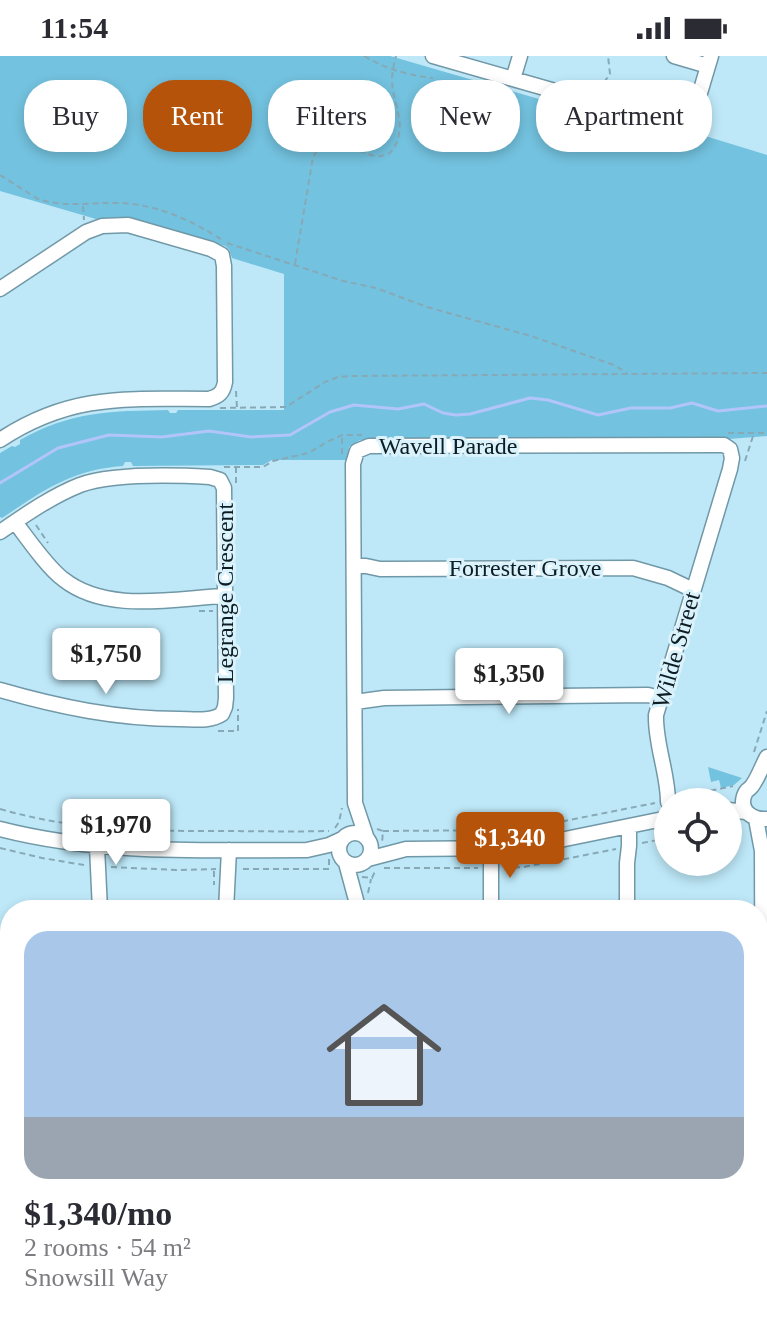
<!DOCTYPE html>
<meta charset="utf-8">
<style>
:root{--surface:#fff;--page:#f2f2f3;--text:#2b2b33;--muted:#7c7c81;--line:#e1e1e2;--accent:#b45309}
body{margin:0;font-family:"Times New Roman",serif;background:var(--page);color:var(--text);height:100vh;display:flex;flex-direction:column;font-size:30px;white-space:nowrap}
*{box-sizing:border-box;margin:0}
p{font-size:26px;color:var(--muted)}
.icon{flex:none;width:44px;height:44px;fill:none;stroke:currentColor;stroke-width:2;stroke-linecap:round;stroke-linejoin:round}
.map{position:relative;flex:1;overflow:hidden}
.sheet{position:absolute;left:0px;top:844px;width:768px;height:442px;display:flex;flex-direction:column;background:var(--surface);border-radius:32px 32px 0 0;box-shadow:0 4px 12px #0003}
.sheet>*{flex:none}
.top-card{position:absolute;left:24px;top:24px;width:720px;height:72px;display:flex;gap:16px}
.buttons{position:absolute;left:654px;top:732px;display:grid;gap:16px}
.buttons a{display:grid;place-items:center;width:88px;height:88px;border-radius:50%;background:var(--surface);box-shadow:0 4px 12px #0003;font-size:40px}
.price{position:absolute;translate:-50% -68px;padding:0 18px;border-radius:8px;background:#fff;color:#222;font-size:26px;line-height:52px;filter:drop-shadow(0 2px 4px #0008)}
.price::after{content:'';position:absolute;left:50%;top:48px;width:24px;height:18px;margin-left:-12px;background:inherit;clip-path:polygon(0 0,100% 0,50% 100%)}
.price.current{background:var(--accent);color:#fff}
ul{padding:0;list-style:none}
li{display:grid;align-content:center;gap:16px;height:424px;padding:0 24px}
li+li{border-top:2px solid var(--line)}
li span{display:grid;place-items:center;height:248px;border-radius:24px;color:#555}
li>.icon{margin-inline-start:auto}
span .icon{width:144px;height:144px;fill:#fffc;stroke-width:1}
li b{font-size:34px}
.tag{padding:0 28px;border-radius:32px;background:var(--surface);box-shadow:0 4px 12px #0003;font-size:28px;line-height:72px}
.tag.current{background:var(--accent);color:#fff}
.status{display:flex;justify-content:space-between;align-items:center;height:56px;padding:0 40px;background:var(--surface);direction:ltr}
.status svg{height:22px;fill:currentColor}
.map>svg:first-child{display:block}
.green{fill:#73c2df}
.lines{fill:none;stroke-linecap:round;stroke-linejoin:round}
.stream{stroke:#b2c5fa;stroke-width:3}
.minor-casing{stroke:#7198a7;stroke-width:17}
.path{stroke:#87a9b6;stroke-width:2;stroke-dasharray:6 4;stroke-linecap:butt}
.minor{stroke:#fff;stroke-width:14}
.labels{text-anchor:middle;stroke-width:6;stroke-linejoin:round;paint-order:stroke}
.street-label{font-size:24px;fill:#0d1d23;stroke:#d9f2fc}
</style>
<div class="status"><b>11:54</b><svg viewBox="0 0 49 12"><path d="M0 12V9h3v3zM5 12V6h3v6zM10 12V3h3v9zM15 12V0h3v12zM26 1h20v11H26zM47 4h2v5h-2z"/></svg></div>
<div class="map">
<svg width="767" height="1285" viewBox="0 0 767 1285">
<rect width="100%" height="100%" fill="#bee8f8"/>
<!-- green -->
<path class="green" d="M0,0H390L698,89L702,79L767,99V380L729,383L360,384L349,391L347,404H272L263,409L133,410L131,406H125L123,410C71,414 44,434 2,462L0,461V397L12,390L15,391L20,388V384C71,355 112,355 168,354L170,357H176L178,354H284V218L232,202L229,193L225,190L129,162L117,161L96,163L0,135Z
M708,711L742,722L734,729L721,732L719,724L711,726Z"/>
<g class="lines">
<!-- stream -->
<path class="stream" d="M0,427L58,392L109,379L162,381L209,375L251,381L290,379L330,356L354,349L398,353L424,348L443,357L456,359L470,358L530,342L548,344L598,359L631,352H670L692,347L718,355L767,350"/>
<defs>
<path id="minor" d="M433,0L513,23
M520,0L513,23L674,69L691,67L711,0
M674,0L708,10
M0,233L86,176L102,170L128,169L211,193L222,199L224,210L225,326C223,337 219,340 209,343C128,343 71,337 0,384
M15,466C28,483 47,511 63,523C107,558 174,542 225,540
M0,476C25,459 52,440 80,429C114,417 173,419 210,421L220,424L224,432L226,642L225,651L222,658C210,666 193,663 179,663C117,663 59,651 0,634
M354,510H366L380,513L633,512L668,522L693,534
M355,646L384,642L648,639L660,642
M767,701C762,710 758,722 752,730C747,736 747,732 744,740C739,756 754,764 767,763
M728,754L746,756
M756,763L762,795L763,1079L762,1101L767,1108
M0,773C101,799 203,794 307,794L329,789L342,783
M339 793a16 16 0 1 1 32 0a16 16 0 1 1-32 0Z
M366,780L355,747L353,408L357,395L369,390L715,389H724L730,393L732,402L730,413L656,659C655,688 668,717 668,746
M97,791L100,854
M368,803L406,793L521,792L668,762
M346,807L356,844V854
M226,854L229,794
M491,854V793
M627,854V807L629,790V771
M0,1097L10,1098
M0,1220L10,1222
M106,1276V1285
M228,1276V1285"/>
</defs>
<!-- minor casing -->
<use href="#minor" class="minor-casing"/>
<!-- path -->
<path class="path" d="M364,0C386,13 407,19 433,22
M601,36L605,25L610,18L608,0
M0,119L38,143C65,152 93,146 121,147C158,149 191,164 222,184
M83,150L84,164
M227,187L343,225L376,232L427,251L531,280L614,309L627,317
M295,208L313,101L318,93C328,89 344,89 355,93C365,96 374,103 385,99C392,97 394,92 397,86C405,64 393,47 392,25C392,16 394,8 396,0
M236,335L237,352
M220,352L286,351L325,326L338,321L353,320L767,317
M728,377H767
M342,398V381
M745,405L754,377
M224,411H263L273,405L308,397L327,386L342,379H362
M236,411V428
M36,469L48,487
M199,555H213
M218,675H238V653
M754,696L767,655
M681,741L733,730
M0,753C74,774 136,775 212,775C251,775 290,776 329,775
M728,770L737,768
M335,772L339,766L342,752
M377,773L383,775L382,787
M383,775L519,774L655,747
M642,787L668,782
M0,792L42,802L84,809
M111,811L176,814L216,813
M384,812H478
M504,812L524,811L616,793
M243,813H329V801
M214,815V829
M362,821L372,822L375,815
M368,837L371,823"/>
<!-- minor -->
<use href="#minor" class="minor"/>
</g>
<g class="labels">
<!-- street labels -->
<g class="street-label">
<text x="448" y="398">Wavell Parade</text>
<text x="525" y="520">Forrester Grove</text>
<text transform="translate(225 537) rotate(-90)" y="8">Legrange Crescent</text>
<text transform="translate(676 594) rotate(-74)" y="8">Wilde Street</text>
</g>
</g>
</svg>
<div class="buttons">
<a><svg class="icon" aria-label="locate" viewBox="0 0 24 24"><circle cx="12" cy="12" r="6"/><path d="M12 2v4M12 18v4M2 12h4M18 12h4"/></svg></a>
</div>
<b class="price" style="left:106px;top:640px">$1,750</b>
<b class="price" style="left:509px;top:660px">$1,350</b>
<b class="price" style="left:116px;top:811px">$1,970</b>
<b class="price current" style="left:510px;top:824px">$1,340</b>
<div class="top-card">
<a class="tag">Buy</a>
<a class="tag current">Rent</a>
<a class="tag">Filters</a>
<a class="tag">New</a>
<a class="tag">Apartment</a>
</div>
<section class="sheet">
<ul>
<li><span style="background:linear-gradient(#a9c7e8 75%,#9aa5b1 0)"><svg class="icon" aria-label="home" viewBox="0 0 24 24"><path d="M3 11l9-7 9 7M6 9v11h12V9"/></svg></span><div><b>$1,340/mo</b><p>2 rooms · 54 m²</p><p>Snowsill Way</p></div></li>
</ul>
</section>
</div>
